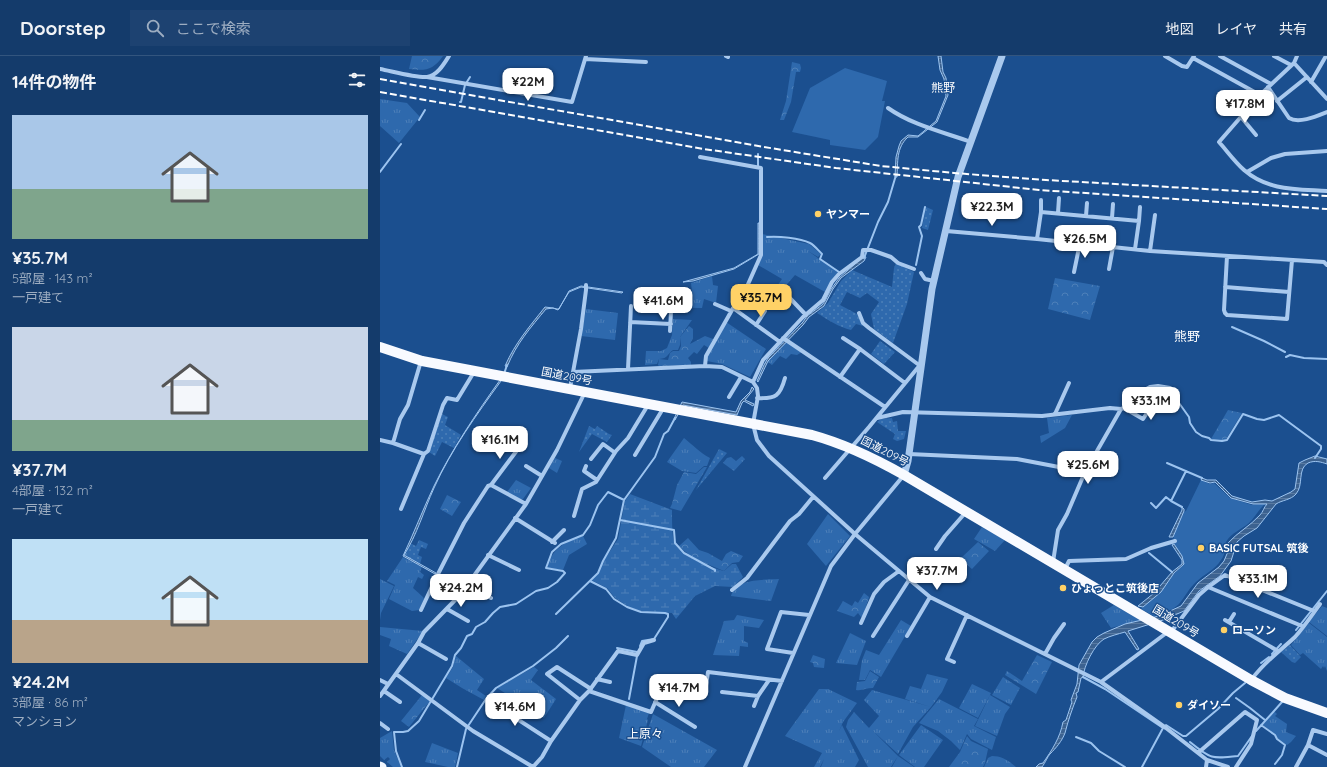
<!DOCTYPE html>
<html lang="ja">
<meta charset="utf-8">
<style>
:root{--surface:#143b6b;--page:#1d4271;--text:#f1f3f6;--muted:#9dadc1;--line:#33557e;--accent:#ffd166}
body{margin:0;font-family:Quicksand,"Noto Sans JP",sans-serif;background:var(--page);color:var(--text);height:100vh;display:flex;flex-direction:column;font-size:15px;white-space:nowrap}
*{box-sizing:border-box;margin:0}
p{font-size:13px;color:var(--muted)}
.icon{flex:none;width:22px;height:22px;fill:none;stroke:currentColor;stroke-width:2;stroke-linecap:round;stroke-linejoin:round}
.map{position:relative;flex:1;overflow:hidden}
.panel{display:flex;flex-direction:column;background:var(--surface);width:380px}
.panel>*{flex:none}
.price{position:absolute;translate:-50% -34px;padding:0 9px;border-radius:8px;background:#fff;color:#222;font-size:13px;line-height:26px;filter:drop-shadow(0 1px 2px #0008)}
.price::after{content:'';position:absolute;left:50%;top:24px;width:12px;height:9px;margin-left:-6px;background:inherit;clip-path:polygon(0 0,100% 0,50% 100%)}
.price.active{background:var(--accent);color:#111}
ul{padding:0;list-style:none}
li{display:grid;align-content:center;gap:8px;height:212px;padding:0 12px}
li span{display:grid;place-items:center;height:124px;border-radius:0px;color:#555}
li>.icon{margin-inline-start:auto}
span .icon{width:72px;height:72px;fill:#fffc;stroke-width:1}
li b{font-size:17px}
h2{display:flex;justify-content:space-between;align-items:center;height:48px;padding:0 12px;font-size:17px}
header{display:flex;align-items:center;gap:24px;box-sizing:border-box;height:56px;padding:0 20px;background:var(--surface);border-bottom:1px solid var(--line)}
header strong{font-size:19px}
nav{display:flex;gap:22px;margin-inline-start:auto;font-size:14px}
.search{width:280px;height:36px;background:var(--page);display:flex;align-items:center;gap:10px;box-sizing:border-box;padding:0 14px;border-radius:0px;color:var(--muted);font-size:15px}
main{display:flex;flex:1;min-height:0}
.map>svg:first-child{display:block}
.grass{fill:url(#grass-tufts)}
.forest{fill:url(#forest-crowns)}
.wetland{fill:url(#wetland-marsh)}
.garden{fill:url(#garden-dots)}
.pitch{fill:#2e69ad}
.water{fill:url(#water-rules);stroke:#9cc4f0}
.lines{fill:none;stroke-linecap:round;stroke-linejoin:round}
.stream{stroke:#9cc4f0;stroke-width:2}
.minor{stroke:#a9c9ee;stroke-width:4}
.tertiary{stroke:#a9c9ee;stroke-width:7}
.primary{stroke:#f0f6ff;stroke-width:9}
.trunk{stroke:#f8faff;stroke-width:10}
.rail{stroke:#fff;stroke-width:2;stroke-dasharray:7 3;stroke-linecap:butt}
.poi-dot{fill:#ffd166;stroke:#1b4f8f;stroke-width:1.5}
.labels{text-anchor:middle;stroke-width:3;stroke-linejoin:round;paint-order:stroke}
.poi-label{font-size:11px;font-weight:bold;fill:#fff;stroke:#1b4f8f;text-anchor:start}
.street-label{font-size:11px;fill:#fff;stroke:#1b4f8f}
.neighbourhood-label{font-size:12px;fill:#fff;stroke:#1b4f8f}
.quarter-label{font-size:13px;fill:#fff;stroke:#1b4f8f}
</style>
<header>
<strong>Doorstep</strong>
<div class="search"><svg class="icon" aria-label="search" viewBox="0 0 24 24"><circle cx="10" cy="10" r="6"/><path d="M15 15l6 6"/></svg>ここで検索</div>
<nav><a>地図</a><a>レイヤ</a><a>共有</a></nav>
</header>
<main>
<section class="panel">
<h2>14件の物件<svg class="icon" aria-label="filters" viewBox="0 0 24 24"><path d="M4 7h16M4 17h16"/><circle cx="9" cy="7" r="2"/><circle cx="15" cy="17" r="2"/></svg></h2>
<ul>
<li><span style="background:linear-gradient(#a9c7e8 60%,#7fa58c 0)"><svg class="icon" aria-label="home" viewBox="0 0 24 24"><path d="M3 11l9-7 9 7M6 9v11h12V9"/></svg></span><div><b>¥35.7M</b><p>5部屋 · 143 m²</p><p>一戸建て</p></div></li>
<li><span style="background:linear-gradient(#c9d6e8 75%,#7fa58c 0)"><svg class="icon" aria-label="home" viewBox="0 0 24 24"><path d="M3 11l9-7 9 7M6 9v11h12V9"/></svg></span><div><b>¥37.7M</b><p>4部屋 · 132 m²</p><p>一戸建て</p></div></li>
<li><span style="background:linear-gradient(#bfe0f5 65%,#b9a48a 0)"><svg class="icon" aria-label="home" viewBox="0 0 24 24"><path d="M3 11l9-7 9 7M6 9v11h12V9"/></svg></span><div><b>¥24.2M</b><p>3部屋 · 86 m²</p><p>マンション</p></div></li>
</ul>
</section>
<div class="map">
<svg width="947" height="711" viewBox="0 0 947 711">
<defs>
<pattern id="grass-tufts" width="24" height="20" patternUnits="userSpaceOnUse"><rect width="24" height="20" fill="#2e69ad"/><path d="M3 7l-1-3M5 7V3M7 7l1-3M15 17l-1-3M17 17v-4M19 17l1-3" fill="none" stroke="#4d80b9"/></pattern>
<pattern id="forest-crowns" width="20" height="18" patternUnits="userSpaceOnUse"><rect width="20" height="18" fill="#2e69ad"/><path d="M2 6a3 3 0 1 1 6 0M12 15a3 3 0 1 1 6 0" fill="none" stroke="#4d80b9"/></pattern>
<pattern id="wetland-marsh" width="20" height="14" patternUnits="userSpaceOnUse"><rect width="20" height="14" fill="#2e69ad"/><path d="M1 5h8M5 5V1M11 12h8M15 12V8" fill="none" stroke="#4d80b9"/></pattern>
<pattern id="garden-dots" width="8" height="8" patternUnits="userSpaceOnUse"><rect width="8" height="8" fill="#2e69ad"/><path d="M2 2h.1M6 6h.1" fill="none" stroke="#4d80b9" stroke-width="1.8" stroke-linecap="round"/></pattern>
<pattern id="water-rules" width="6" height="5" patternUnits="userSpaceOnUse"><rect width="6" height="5" fill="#3c6290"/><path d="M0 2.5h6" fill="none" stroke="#597aa1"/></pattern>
</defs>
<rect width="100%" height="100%" fill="#1b4f8f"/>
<!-- grass -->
<path class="grass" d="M0,43L27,47L40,61L19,87L0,70Z
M382,178L429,188L441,198L438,201L428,195L458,216L445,236L415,219L395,242L391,239L402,223L378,209Z
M332,220L333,229L338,230L336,247L324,243L322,252L264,251V244L312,243L313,245L311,227Z
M206,253L238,257L235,284L201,280Z
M293,263L312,264L300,281V289L298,294H293C286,299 289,302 279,303L277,308L265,309L266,295H281L287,292L292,279Z
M346,266L386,293L370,321L342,308L327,305V300Z
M403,284L422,296L417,299L411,298L406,303L400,300L392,309L385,304Z
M692,359L685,372L661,387L660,380L669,377L667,362Z
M304,382C313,389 320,397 330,402L327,410H324L316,417L302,415L287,406Z
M362,400L365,403L354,415L343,407L347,402L351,401L356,405Z
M175,402L182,405L177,417L169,412Z
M136,424L151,432L143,443L141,444L127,436Z
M448,458L470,480L446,510L427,488Z
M602,471L625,484L615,495L594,483Z
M203,480L207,488L189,499L183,514L167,512C172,493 184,486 203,480Z
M23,501L42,511L40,516L44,519L42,523L38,521L33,532L43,541L44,543L39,554L32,555L9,543L15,529L7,525Z
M0,523L14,530L1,557L0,564Z
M399,523L391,545L351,540C356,522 384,524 399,523Z
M734,549L760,564L731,572L721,557Z
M942,550L947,552V580L929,566Z
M357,559L384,564L379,572L364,570V585L368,587V591L360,590L359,600L333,599L344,565L354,564Z
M521,564L531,570L501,621L490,614L485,624H479L482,604L486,594L499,599Z
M929,567L947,581V615L945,610L944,612L943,610L941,613L923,597L920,599L911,589Z
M0,571L43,575L27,598L9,590L11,583L0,579Z
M470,577L486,585L477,609L456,607Z
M76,600L104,623L97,634L106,640L104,644L82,632L66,622L73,611Z
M154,611L158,614L151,624L176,643L164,662L117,632Z
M547,618L568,623L562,636L551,651L525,643L530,630L541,633Z
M623,621L640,632L631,649L612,639Z
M592,628L611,637L598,662L579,652Z
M439,633H448L477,647L463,666L459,675L462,669L479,704L475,711H441L444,703L440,711H434L442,697L405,680Z
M492,634L551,651L533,671L518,698L492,674L518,700L511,711H488L466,671L468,664L474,656L489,672L499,660L484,644Z
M610,639L630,651L625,658L617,680L595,670Z
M559,643L598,663L594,670L616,681L612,694L591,683L587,678L580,694L571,685L558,675L539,667Z
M246,649L269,657L267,663L268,664L261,690L239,682Z
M894,655L897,658L895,660L907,668L906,676L916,680L911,686L907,689L898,683L896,680L882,668Z
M273,658L337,694L324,711H291L262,691Z
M541,669L563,684L544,711H535L519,699Z
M12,675L14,694L21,711H13L7,706L10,703L8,701L4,704L0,700V682Z
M52,687L78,697L75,711H68L45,706Z
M518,700L534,711H512Z
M612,700C622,700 629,705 636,711H604L608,702Z"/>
<!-- forest -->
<path class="forest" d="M32,0H63C53,14 46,15 29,13Z
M412,6L420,8L421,12L420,16H416L411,46L404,64H400L406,45Z
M675,222L720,230L710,264L668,253Z
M309,270L313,273V282L310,288L325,280L333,283L329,292L324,289L317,298L314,296L308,302L311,306V309L279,310L278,309L279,303L288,304L290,297L293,295H299L301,290L300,281Z
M848,354L862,357L846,383L842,385L831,383Z
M324,411H327L301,455L290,452L292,448L297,429L304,416L316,418Z
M67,439L81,446L72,460L60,453Z
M308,482L319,494L328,497L342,505L346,498L351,495L363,500L359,506L352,507L344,515C328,508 311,503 299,490Z
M598,486L609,495L592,513L580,503Z
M484,537L489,541L483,560L481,561L478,557L474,561L457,555L463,545L472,550L475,545L478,547Z
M433,599L445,603L444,612L434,611L433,607L430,606Z
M657,599L672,606L656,638L625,619L627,615L642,625Z
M490,615L499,621L493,632C486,632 482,635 476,634L477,626L485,625Z
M42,639L50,645L29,671L21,665Z
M587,680L591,685L608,693L605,707L603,711H569L580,696Z"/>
<!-- wetland -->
<path class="wetland" d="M250,438L292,454C292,462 292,480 294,486C301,501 330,511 344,515L352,508H356L363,521L353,531L335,530L315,540L296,563L292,557L261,555L249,551L235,542L227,532L211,524L218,518L223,506L238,483L245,445Z"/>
<!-- garden -->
<path class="garden" d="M546,151L553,154L548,174L542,172Z
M516,207L534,216L527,248L513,287L494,273L491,258L499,246L487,237L480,242L467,236L460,249L477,258L483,270L476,268L471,274C459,271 448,264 437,257L448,247L461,225L472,214L512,231L514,212Z
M500,285L515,296L504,308L491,298Z
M62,358L68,361L65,369L81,379L74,392L62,386L55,400L49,396Z
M512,362L513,366L517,365L518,375H526L524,383L517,385L513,383L515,378L497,366L501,363Z
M209,370L215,373L217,370L229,378L232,379L227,386L212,378L199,396Z
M339,393L347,397L316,434Z
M39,484L48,488L46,493L41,491L38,499L42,501L40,508L24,499L30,487L36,490Z
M910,589L921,601L915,607L912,606L901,596Z"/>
<!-- pitch -->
<path class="pitch" d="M465,12L507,25L502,45H505L498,81L485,94L450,89V84L412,76L430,32Z
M821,424L830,428L834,427L850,442L872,449L885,448C880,452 875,461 869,467C862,473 851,477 846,486C844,492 846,498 841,504C835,514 824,518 816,526C809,532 805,541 799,548C794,554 781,557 774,560L761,553L781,536L792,520L804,508C803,499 797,495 794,487C791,480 801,464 804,456L806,455Z"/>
<!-- water -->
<path class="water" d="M558,0H561L563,16L566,22L568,39L557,66L538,81H528C516,92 518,106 517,121H515L516,101L519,90L521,85L528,79L538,80L556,65L566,40L564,23L560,14Z
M378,167H379V198L354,213L313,225L303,226L354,212L378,198Z
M484,200L486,201L484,205L461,222L453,233L444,250L429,261L423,269L388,305L378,326L377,325L384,309L388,302L423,266L427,260L442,249L445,245L450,235L459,222Z
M201,230L243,236L242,237L201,231L189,236L178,254L173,252L166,253C151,271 136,288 127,311L125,310C135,287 150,270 165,251L173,252L177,253H179L189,235Z
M120,324L121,325C97,358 71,394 54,432C44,454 37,479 24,499L56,517L55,518L23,500C34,477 43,453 54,430C72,393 96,358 120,324Z
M372,331L374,333L365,344L374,348L373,350L364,345L362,347L357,359L303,349L295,364L294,363L302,346L356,356L361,345L370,336Z
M935,400L947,403V408C941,406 935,404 928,407C917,413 924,429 916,438C911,444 902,444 896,448L877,472L864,480L857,486L851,505L840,520L819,535L804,555L783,564L748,575L759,593L757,594L745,576C738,578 730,580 724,583C714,589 704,610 703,621L701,622L698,636L696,637L697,641C692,653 688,665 685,677C682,685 676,692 670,698C668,700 665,707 662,711H656L659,708L663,707C672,694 680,682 683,666L686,664L692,646L691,644L697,628L699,609L712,586L717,581L724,577L745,568L779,560L801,550L818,527L839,511L844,505L849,493L848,487C858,476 870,470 880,459C883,456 884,451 887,448H873L851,442L835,426L830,427L821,424L822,422L827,424H836L852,440L872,446L885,444L892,445L911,436L915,433L919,407L925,404Z
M802,451L804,453V455L793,481H789L802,454Z
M794,488L802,500L804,508L794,517L781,536L763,551L758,550L774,537L792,516L802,508V504L792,489Z"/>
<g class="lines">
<!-- stream -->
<path class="stream" d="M80,46H81L85,29L90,21
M39,64L45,54
M378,98V112
M0,116L21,88
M387,181C398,180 420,182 430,187C434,189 438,194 442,198L440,203L459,216
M484,202L498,166L508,146L516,119
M536,209L542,180L539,171L541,169L545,151
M852,271L884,285L905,296
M906,301L910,299L924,302L947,303
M124,318L127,309
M799,347L809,361L810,367L816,376L822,380L829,382L831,384L842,385L847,384L863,358L877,363L884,364L899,359L941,390V393L935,402
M787,407L822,422
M791,445L802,451
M771,447L776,452L786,441L791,445L806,415
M240,464L294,474L295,487L304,497L335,514V515
M769,497L792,516
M210,525L226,533L234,543L247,551L261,556L285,557L288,558V561L274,583L262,585L260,590
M176,558L218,517L223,505L236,482L244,444L275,401L284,378L288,375L295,362
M916,574L947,535
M237,592L257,596
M892,598L901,588
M881,607L889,601
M703,621L725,633L783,672L762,711
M856,642L870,652L885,664
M249,643L257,600
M786,669L803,680H806L838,653L853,637L865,627
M881,669L895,679L897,683L905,689L902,699L895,708
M876,675L902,646
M696,681L711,687L719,695L745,711
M810,686C831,703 831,703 858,700L872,680
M22,711L16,695L14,676H23L28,675L39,665L72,610L75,599L81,592L87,580L92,578L96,571L105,566L113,557L120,551L136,548L156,535L168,532L177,526L185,517L183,515L166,512L172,496L181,488L203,479L210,469L218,449L228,436L244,444
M77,711L86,673L106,643L116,632L153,610L176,592L188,580"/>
<!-- minor -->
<path class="minor" d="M346,0L348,1
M785,0L802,10L807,11L814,0
M840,0L891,28
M894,0L911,9
M917,0L914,7L880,39L839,86C847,95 855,106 864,114C888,135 917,133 947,135
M813,2L880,39
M205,3L266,6
M914,7L947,43
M0,13C11,15 36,22 47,21C57,20 64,8 69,0
M47,21L192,46L206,0
M931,26L946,0
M888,31L909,62C919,68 937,60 947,56
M897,45L927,21
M508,52C532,69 563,76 591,86
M861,61L876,79
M320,101L381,112V199L365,235L352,254L326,300L325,310
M867,116L891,102L905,98L947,95
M661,156V144
M678,157L679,142
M706,160L707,147
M732,162L733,148
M759,165L760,151
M566,175L657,183L770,195L944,206L947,209
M657,183L661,156L759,165L755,193
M770,195L775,159
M847,200L844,254L845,257L847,259L907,263L912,204
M729,213L733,191
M694,216L700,187
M541,217L545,223L554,225
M845,231L909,236
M405,237L426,259
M362,239L385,255L376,269
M335,248L351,255
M353,252L400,286
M479,257L483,267L489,272L539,309
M250,266L291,268
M290,275L291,255
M403,282L505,351
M480,293L525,327
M248,313L251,250
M193,316L201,273L206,234V229
M460,321L480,293L463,282
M373,326L383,304L423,261L443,244L452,226L459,218L482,201L483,194H491L511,201L518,207L534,213
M190,332L193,316L325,310L342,311L373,326L377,332L378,340L373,368L377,384L389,400L475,478L550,541L721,626L786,672L827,704L848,711
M349,341L361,321
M377,342C396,343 400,340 405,322
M744,352L763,363L784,331
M675,358L689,327
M497,362L523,356L662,360L730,352L741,353L747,351L763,335L770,331L778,330L790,332
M0,384L13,387L20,363L28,349L41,305
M13,387L44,398L21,453
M44,398L48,395L63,349L67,342L77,344L94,316
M529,398L637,403L705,416
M255,399L284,351
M211,403L223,388L234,396
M146,410L162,420
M206,410L204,415L217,424
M445,422L489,371L540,309
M111,429L141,389
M194,460L202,433L216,426L236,395L248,382L268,349
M135,462L175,487
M172,486L184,474
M556,493L565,480L586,456
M108,499L139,514
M673,506L678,474L687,458L705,416L741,353
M685,513L689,505L746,503L771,492L795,485
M87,529L111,542
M828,531L922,570
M352,534L367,522L410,465L419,458L433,441
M67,553L88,565
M41,554L56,522L84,467L108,430L111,429L146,448
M845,564L898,595
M849,566L854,558
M481,567L494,538L504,526L519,515
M791,576L819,539L827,532L845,519L934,555
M493,580L529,524
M527,580L550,541
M38,587L66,603
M413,597L387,593L401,556L429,559
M665,598L674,582L684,568
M574,606L567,603L587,559
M16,618L93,675L153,711
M217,623L230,626
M872,623C884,606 900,595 915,581C924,571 932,559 940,548
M0,624L8,628
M721,626L789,575
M4,635L20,646
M209,635L271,656L285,624L326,630L328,616L402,625
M342,636L378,640L389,624
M0,640L38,587L44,576L80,539L146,448L177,394L205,336
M310,640L312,628
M108,644L171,685
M200,644L167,618L177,611L211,633
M275,646L315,671
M374,650L378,640
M0,667L8,673
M928,689L933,674L947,678
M818,697L865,656L877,664L871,688L856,711
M153,711L162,701L171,685L200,644L209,635L238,595L257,599L264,587L274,584
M365,711L451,510L475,478L524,419
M826,711L827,704
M916,711L928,689L947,699"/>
<!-- tertiary -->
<path class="tertiary" d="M524,419L528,405L552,233L578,121L622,0"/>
<!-- primary -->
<path class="primary" d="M0,710L2,711"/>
<!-- trunk -->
<path class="trunk" d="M0,291L42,305L432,379C465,388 494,402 524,419L871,624L905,642L947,657"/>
<!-- rail -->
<path class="rail" d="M0,23L384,91L501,110L574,117L666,124L947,140
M0,36L324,93L456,112L659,134L947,153"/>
</g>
<!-- markers -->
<g class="poi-dot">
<circle cx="438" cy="158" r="4"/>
<circle cx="821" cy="492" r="4"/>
<circle cx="683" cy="532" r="4"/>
<circle cx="844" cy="574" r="4"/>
<circle cx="799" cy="649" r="4"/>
</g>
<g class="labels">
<!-- poi labels -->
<g class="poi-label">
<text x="446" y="162">ヤンマー</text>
<text x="829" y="496">BASIC FUTSAL 筑後</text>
<text x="691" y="536">ひょっとこ筑後店</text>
<text x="852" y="578">ローソン</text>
<text x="807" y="653">ダイソー</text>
</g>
<!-- street labels -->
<g class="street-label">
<text transform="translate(187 320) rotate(11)" y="4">国道209号</text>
<text transform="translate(505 395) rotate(27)" y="4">国道209号</text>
<text transform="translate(796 565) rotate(31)" y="4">国道209号</text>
</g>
<!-- neighbourhood labels -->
<g class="neighbourhood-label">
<text x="563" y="36">熊野</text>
<text x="265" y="682">上原々</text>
</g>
<!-- quarter labels -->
<g class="quarter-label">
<text x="807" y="285">熊野</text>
</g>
</g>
</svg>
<b class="price" style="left:148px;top:46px">¥22M</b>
<b class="price" style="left:865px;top:68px">¥17.8M</b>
<b class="price" style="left:612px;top:171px">¥22.3M</b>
<b class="price" style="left:705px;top:203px">¥26.5M</b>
<b class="price active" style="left:381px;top:262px">¥35.7M</b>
<b class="price" style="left:283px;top:265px">¥41.6M</b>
<b class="price" style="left:771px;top:365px">¥33.1M</b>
<b class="price" style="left:120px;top:404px">¥16.1M</b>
<b class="price" style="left:708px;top:429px">¥25.6M</b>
<b class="price" style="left:557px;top:535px">¥37.7M</b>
<b class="price" style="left:878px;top:543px">¥33.1M</b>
<b class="price" style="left:81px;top:552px">¥24.2M</b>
<b class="price" style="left:299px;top:652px">¥14.7M</b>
<b class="price" style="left:135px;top:671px">¥14.6M</b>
</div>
</main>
